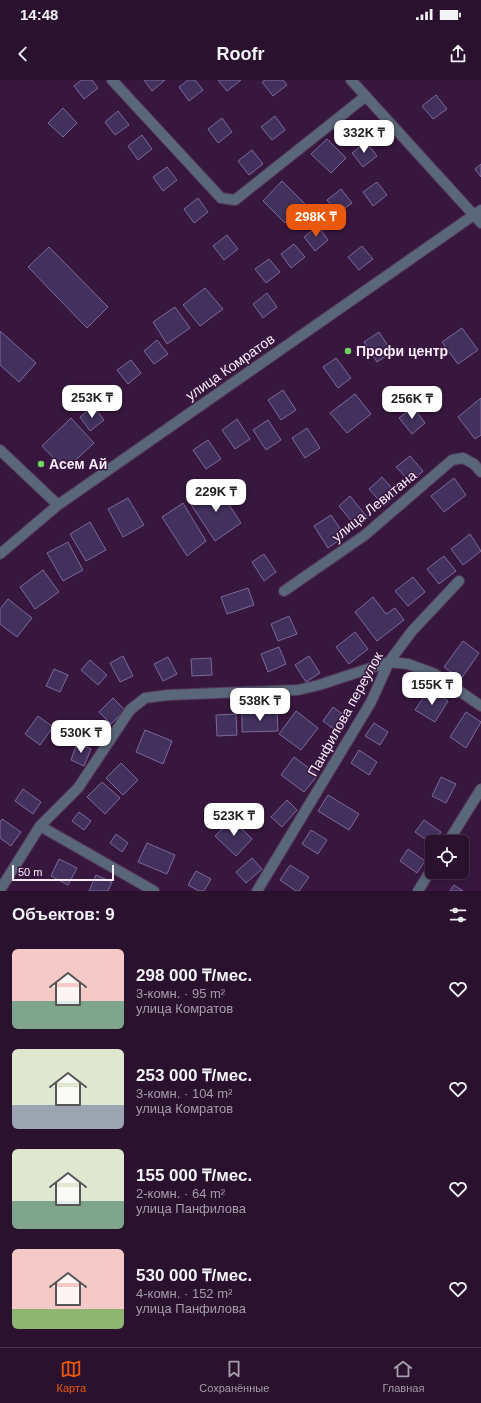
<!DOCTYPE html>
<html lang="ru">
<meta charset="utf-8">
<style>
:root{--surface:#2a112e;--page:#321a36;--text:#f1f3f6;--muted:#a59daa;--line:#46314a;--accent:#ea580c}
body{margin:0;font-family:Arial,sans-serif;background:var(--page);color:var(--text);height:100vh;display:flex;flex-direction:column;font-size:15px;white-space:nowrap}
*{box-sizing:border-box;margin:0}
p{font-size:13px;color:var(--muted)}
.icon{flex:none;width:22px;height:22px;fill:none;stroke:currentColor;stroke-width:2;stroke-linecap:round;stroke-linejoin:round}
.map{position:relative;height:811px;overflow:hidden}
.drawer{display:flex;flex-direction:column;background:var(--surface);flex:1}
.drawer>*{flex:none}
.fabs{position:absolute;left:425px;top:755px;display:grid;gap:8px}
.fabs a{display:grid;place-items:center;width:44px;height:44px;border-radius:6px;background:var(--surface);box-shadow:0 2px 6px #0003,0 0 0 1px var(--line);font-size:20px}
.scale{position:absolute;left:12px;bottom:10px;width:102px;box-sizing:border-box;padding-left:4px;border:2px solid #faeefc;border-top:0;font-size:11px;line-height:14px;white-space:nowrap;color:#faeefc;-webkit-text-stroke:3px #38173e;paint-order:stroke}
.price{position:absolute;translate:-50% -34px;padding:0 9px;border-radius:8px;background:#fff;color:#222;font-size:13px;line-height:26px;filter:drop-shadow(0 1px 2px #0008)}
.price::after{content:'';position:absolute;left:50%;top:24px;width:12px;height:9px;margin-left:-6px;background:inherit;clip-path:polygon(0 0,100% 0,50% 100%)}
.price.active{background:var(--accent);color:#fff}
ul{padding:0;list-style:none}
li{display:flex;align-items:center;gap:12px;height:100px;padding:0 12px}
li span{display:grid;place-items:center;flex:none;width:112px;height:80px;border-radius:6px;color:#555}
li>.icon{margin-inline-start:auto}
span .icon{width:48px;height:48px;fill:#fffc;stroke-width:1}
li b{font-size:17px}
h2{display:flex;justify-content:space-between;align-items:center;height:48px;padding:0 12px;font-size:17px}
.status{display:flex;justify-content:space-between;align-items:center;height:28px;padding:0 20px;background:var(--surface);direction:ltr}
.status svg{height:11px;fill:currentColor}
header{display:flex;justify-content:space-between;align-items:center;height:52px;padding:0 12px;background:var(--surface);font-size:18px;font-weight:800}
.dock{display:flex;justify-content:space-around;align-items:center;height:56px;border-top:1px solid var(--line);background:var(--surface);font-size:11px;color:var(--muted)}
.dock a{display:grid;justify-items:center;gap:2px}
.dock .active{color:var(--accent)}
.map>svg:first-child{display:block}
.building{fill:#42305d;stroke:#7c699b}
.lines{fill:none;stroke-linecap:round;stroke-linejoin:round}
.minor-casing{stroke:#533559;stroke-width:12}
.minor{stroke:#5a667a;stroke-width:10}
.poi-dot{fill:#6ed360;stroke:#38173e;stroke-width:1.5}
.labels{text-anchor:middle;stroke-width:3;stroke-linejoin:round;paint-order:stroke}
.poi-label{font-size:14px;font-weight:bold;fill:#faeefc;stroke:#38173e;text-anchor:start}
.street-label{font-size:14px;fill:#faeefc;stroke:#38173e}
</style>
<div class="status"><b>14:48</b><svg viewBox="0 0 49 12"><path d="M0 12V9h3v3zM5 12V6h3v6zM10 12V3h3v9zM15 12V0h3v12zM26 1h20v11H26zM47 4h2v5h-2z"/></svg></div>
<header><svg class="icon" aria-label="back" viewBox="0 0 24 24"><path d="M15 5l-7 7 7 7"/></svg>Roofr<svg class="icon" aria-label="share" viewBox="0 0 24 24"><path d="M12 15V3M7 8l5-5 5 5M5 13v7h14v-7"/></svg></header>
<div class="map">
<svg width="481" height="811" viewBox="0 0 481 811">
<rect width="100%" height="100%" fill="#38173e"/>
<!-- building -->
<path class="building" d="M81,0H92L98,8L84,19L74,6Z
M144,0H165L152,11Z
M188,0H195L203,10L189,21L179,7Z
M218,0H241L227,11Z
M265,0H283L287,5L273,16L262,2Z
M436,15L447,29L433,39L422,26Z
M63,28L77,43L63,57L48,43Z
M118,31L129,45L115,55L105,42Z
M275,36L285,50L272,60L261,47Z
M222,38L232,52L218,63L208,49Z
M142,55L152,69L138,80L128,66Z
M327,59L346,78L331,93L311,74Z
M366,62L377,76L363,87L352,73Z
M252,70L263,84L249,95L238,81Z
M481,84V97L475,89Z
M167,87L177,100L163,111L153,97Z
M282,101L305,124L285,143L263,121Z
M377,102L387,115L373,126L363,112Z
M341,109L352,123L338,133L327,120Z
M198,118L208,132L194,143L184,129Z
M318,146L328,160L315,171L304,157Z
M227,155L238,169L224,180L213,166Z
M294,164L305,177L291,188L281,174Z
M362,166L373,179L359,190L348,177Z
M49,167L108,227L87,248L28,187Z
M269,179L280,192L266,203L255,189Z
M205,208L223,229L200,246L183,225Z
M267,213L277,227L263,238L253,224Z
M175,227L190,248L167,264L153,242Z
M462,248L478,270L458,284L442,262Z
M0,251L36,283L19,302L0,285Z
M379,252L392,272L377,282L364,262Z
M157,260L168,274L154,284L144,271Z
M336,278L351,298L338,308L323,287Z
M131,280L141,293L128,304L117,290Z
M283,310L296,330L281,340L268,320Z
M355,314L371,334L347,353L330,333Z
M481,318V355L475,359L458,337Z
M93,326L104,340L90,351L80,337Z
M413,327L425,343L412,354L399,338Z
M71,338L94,363L65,390L42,366Z
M237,339L250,359L235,369L222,350Z
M268,340L281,360L266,370L253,350Z
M307,348L320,368L305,378L292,358Z
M208,360L221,379L206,389L193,370Z
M410,376L423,391L411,403L396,387Z
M382,397L397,414L384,426L369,409Z
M454,398L466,415L444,432L431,416Z
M216,405L241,443L215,461L190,423Z
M350,416L368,438L357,448L339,426Z
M128,418L144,445L123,457L108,429Z
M183,423L206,461L187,476L162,437Z
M331,435L345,456L328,468L314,446Z
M90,442L106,470L86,481L70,454Z
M470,454L481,471L463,485L451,469Z
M68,462L83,490L63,501L47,473Z
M264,474L276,492L264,501L252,482Z
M444,476L456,491L439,504L427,489Z
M43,490L59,512L35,529L20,507Z
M413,497L425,512L408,526L395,511Z
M248,508L254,525L227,534L221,517Z
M373,517L386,534L395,528L404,540L377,561L355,532Z
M8,519L32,538L17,557L0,544V529Z
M289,536L297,554L278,561L271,544Z
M355,552L368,569L349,584L336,567Z
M463,561L479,573L461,599L444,587Z
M279,567L286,584L268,592L261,574Z
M123,576L133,596L120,602L110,583Z
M309,576L320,593L306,602L295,585Z
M168,577L177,594L163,601L154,584Z
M211,578L212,595L192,596L191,579Z
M90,580L107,595L98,605L81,590Z
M54,589L68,595L60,612L46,606Z
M429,609L448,621L435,642L415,630Z
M113,618L125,630L111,644L99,632Z
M333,627L349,639L339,653L323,641Z
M277,631L278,651L242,652V632Z
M296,631L318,648L301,670L279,654Z
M466,632L481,642L466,668L450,657Z
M236,634L237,655L217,656L216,635Z
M38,636L53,647L40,665L25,654Z
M374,643L388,652L380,665L365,656Z
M145,650L172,661L163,684L136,672Z
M77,663L91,669L84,686L71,680Z
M359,670L377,682L369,695L351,683Z
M294,677L318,695L304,712L281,695Z
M121,683L138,700L123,715L106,698Z
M441,697L456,704L446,723L432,716Z
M102,702L120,718L105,734L87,717Z
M23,709L41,722L33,734L15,721Z
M328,715L359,734L349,750L318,731Z
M287,720L297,730L282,747L271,737Z
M79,732L91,741L84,750L72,741Z
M2,739L21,752L11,766L0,758V742Z
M232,739L252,759L236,776L215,756Z
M424,740L441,752L432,764L415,752Z
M311,750L327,760L318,774L302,764Z
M116,754L128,763L122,772L110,763Z
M147,763L175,775L167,794L138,782Z
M408,769L425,781L417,793L400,781Z
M252,778L262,789L246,803L236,792Z
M59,779L77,788L68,805L51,796Z
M290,785L309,797L299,811H296L280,800Z
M196,791L211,799L204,811H199L188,805Z
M96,795L112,802L108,811H89Z
M454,805L463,811H450Z"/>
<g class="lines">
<defs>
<path id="minor" d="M112,0L221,118L235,120L366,16
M351,0L481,143
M0,370L58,425
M0,474L58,425L481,130
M284,511L365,455L452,380L463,378L474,384L481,392
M40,746L154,811
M448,762L481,709
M0,810L40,746L78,708L130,630L145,618L168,615L298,610L319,605L389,582L408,584L435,594L481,626
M257,811L371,622L389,582L412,551L459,501
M418,811L432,788"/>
</defs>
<!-- minor casing -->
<use href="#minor" class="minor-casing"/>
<!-- minor -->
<use href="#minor" class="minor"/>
</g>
<!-- markers -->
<g class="poi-dot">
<circle cx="348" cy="271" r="4"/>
<circle cx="41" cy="384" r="4"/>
</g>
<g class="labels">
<!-- poi labels -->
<g class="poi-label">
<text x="356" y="276">Профи центр</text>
<text x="49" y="389">Асем Ай</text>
</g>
<!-- street labels -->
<g class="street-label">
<text transform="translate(230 287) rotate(-35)" y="5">улица Комратов</text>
<text transform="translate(374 426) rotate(-39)" y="5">улица Левитана</text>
<text transform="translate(345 634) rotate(-61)" y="5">Панфилова переулок</text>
</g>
</g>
</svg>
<div class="fabs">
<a><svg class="icon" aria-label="locate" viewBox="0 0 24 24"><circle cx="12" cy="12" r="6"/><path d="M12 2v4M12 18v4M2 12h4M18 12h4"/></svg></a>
</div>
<div class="scale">50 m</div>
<b class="price" style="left:364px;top:74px">332K ₸</b>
<b class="price active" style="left:316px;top:158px">298K ₸</b>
<b class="price" style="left:92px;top:339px">253K ₸</b>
<b class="price" style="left:412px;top:340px">256K ₸</b>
<b class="price" style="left:216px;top:433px">229K ₸</b>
<b class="price" style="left:432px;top:626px">155K ₸</b>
<b class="price" style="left:260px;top:642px">538K ₸</b>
<b class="price" style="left:81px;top:674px">530K ₸</b>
<b class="price" style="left:234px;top:757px">523K ₸</b>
</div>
<section class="drawer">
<h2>Объектов: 9<svg class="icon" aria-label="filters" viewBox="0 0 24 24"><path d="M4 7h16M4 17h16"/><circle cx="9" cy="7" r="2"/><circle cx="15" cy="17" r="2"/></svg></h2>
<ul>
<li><span style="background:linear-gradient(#f6c9c9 65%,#7fa58c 0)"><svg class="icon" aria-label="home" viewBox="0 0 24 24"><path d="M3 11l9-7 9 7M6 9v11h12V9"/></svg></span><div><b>298 000 ₸/мес.</b><p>3-комн. · 95 m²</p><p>улица Комратов</p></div><svg class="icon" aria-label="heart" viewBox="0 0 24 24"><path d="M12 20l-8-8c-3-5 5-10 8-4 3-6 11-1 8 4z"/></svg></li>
<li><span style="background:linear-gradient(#dfe7d0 70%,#9aa5b1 0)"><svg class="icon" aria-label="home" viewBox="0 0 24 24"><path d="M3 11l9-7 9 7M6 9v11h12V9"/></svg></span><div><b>253 000 ₸/мес.</b><p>3-комн. · 104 m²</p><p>улица Комратов</p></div><svg class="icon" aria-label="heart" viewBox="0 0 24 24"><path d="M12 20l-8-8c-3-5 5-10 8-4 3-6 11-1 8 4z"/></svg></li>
<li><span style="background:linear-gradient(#dfe7d0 65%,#7fa58c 0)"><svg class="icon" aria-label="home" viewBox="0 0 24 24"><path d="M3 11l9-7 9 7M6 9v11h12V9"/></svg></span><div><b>155 000 ₸/мес.</b><p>2-комн. · 64 m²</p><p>улица Панфилова</p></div><svg class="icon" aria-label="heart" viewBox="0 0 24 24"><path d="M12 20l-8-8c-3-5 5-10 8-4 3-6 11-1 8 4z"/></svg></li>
<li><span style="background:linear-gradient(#f6c9c9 75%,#8fb573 0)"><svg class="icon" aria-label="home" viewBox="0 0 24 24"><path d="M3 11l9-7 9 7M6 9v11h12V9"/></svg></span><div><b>530 000 ₸/мес.</b><p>4-комн. · 152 m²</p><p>улица Панфилова</p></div><svg class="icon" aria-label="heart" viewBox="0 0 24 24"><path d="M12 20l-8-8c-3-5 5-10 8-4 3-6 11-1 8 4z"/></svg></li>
</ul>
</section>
<nav class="dock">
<a class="active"><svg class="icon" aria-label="map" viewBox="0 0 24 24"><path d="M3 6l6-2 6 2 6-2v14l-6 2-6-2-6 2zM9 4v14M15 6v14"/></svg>Карта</a>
<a><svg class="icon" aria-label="saved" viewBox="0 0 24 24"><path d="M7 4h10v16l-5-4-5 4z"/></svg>Сохранённые</a>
<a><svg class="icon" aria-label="home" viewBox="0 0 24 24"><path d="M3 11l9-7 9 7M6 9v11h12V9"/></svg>Главная</a>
</nav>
